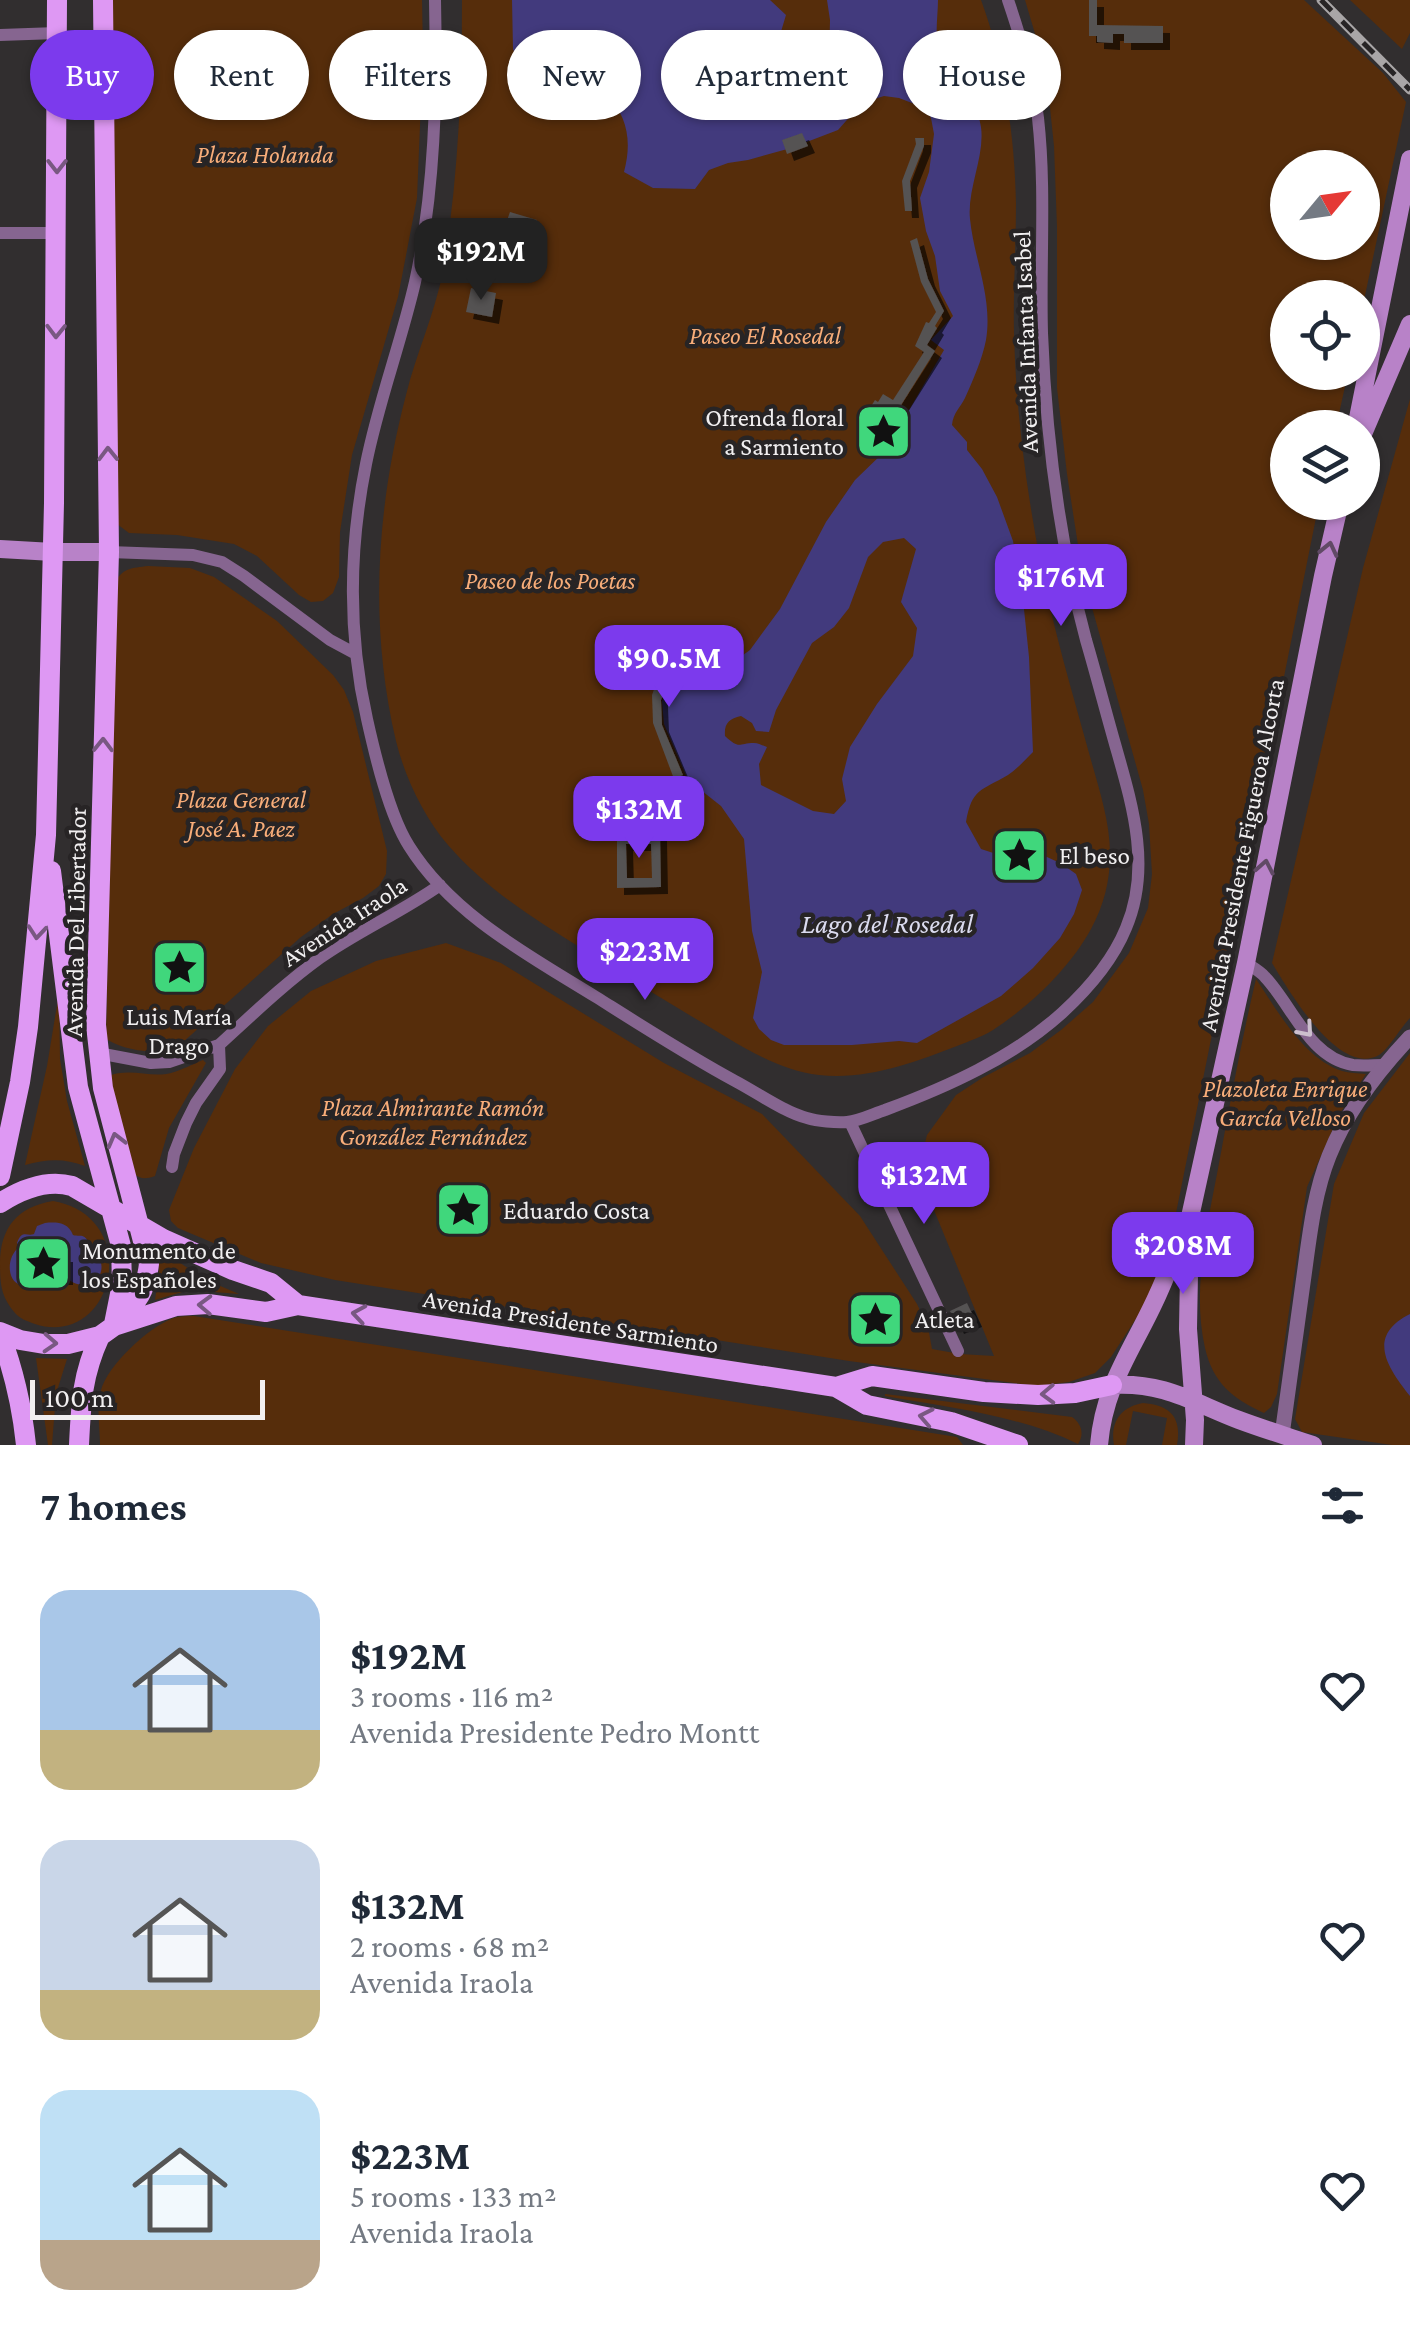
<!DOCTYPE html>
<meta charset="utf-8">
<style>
:root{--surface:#fff;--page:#f2f2f3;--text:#1f2937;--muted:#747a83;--accent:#7c3aed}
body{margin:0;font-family:"Crimson Pro",serif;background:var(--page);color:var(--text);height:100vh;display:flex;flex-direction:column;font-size:38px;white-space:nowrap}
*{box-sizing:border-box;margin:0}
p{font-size:32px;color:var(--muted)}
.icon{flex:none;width:55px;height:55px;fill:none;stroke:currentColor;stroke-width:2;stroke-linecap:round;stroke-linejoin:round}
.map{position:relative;height:1445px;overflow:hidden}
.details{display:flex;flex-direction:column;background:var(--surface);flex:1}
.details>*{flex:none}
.banner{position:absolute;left:30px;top:30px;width:1350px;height:90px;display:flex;gap:20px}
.needle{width:65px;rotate:61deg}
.buttons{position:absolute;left:1270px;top:150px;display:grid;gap:20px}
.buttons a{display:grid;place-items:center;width:110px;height:110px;border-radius:50%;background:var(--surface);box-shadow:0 2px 8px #0004;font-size:50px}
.scale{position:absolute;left:30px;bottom:25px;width:235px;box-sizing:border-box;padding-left:10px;border:5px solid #f1eff0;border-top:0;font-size:28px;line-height:35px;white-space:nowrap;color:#f1eff0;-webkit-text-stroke:8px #272425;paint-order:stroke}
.price{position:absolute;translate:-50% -85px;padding:0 22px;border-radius:20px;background:var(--accent);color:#fff;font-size:32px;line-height:65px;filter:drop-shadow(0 2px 5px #0008)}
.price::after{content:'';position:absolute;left:50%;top:60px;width:30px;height:22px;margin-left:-15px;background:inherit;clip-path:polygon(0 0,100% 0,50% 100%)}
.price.active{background:#222;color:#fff}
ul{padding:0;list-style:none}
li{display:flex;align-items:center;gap:30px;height:250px;padding:0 40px}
li span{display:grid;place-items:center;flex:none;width:280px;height:200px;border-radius:30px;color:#555}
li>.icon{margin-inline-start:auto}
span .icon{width:120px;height:120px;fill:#fffc;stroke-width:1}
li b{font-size:42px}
h2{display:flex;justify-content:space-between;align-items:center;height:120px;padding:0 40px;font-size:42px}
.pill{padding:0 35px;border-radius:45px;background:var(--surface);box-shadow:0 2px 8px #0004;font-size:35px;line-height:90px}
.pill.active{background:var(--accent);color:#fff}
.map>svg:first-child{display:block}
.green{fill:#562d0b;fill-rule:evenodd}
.water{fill:#423a7d;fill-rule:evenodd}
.building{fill:#555252;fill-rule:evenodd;filter:url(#shadow)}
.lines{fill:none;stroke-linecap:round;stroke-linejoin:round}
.minor{stroke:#866590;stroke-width:12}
.tertiary{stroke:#866590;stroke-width:15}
.secondary{stroke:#b882c8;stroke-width:18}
.primary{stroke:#de98f3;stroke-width:20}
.rail-casing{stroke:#a9a6a7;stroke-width:9}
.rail{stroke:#272425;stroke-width:5;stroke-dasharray:15;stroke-linecap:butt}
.oneway{stroke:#795882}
.oneway2{stroke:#614a66}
.oneway3{stroke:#ccbfce}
.labels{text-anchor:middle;stroke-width:9;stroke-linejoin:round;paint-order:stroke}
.park-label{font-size:25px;font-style:italic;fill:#f8ad79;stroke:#272425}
.street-label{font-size:25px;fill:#f1eff0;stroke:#272425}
.poi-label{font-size:25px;fill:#f1eff0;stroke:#272425;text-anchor:start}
.water-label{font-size:28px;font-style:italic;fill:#dbdbef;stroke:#272425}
</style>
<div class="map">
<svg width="1410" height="1445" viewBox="0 0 1410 1445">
<defs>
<filter id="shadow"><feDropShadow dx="7" dy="7" stdDeviation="0" flood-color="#0009"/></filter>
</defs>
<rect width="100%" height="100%" fill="#312e2f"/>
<!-- green -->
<path class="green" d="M110,0H422L423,52L417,198L398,297L352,455L340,532L339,577L333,593L323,601L311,602L299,595L257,556L234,544L177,535L129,533L117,524Z
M462,0H981C1004,62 1015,137 1016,204C1016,247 1013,290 1014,333C1016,412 1026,488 1041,565C1053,628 1072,691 1089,753C1098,786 1110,820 1110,854C1110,881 1104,905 1091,929C1069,969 1031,1005 993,1030C982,1037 969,1041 957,1046C913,1063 868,1080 819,1075C773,1070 731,1039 691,1016C654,994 617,971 581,948C534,919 485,888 448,845C424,817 405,778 396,741C369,626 376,510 406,395C416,354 435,313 443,271C458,182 462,90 462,0Z
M1025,0H1304L1383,73L1406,102L1363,305L1362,298H1288V372L1348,373L1336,427L1288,428V502L1319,503L1173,1228L1164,1261L1150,1297L1111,1357L1095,1373L1069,1382L1037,1386L849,1361L335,1280L261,1263L178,1228L171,1221L169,1210L194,1148L235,1069L268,1026L311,991L376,961L446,943L501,963L664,1063L762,1114L860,1216L917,1304L928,1327L932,1349L960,1354L994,1356L922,1181L923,1151L927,1135L956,1095L982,1078L1030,1053L1061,1030L1093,1002L1129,953L1148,908L1152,874L1149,824L1143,790L1091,604L1080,558L1067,474L1057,388V227L1054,146L1050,108L1036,37ZM1288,168H1362V242H1288Z
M1350,0H1410V33L1402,49Z
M1410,399V1018C1401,1027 1389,1049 1379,1055C1339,1078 1288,989 1272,963L1363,568Z
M148,566L190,568L214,577L277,621L333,675L344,690L353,712L387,851L386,874L379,886L363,898L333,914L301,937L173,1051C150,1053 126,1051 106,1039L115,584C121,568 132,568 148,566Z
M1256,979C1278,1011 1303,1058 1342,1071C1349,1073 1358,1073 1366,1074L1340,1113L1307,1187L1277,1394L1271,1407L1264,1413C1233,1399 1213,1383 1205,1348C1191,1286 1209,1219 1220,1158C1231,1098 1242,1038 1256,979Z
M59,993L60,1059L67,1101L85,1166C64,1158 47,1159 25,1165L47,1066Z
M1410,1053V1445H1392L1302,1432L1295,1419L1334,1184L1364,1113Z
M203,1060L206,1063L169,1128L155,1176C146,1179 141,1180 133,1173L109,1084L111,1075C132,1068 151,1078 171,1073C182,1070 193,1064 203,1060Z
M53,1201C91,1207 115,1238 108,1278C101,1314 70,1336 35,1324C27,1321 20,1319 15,1313C1,1297 0,1284 0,1264C0,1228 17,1207 53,1201Z
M158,1248L204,1279L239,1294L189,1290L155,1300L159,1272Z
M194,1316L957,1437L963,1445H100C100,1428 96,1406 101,1390C108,1365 147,1329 171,1319C178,1316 186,1316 194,1316Z
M36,1358L67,1359L56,1394L52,1445H48Z
M885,1394L1072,1417C1081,1423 1085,1434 1078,1444C1018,1415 951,1408 885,1396Z
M1143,1403C1170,1405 1182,1417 1177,1445H1162L1167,1418L1133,1411L1126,1445H1114C1110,1423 1120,1407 1143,1403Z"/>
<!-- water -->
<path class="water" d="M512,0H770L786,15L780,35V63L797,78L829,64L830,20L827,0H938C938,14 935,33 938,46C946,76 977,96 981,127C985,156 967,189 970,219C974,259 993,298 986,340C982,360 973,380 965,398C960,408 953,413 952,425L967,442V450L982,469L997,497L1013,541L1022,590L1029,657L1033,752C1025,760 1017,769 1008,775C981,791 972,788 966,822L981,849L1018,861L1047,857L1062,864L1076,874L1082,890L1074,914L1060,938L1033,968L1001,996L917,1043L899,1041L852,1045H784L771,1040L759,1029L753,1018L762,972L752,931L744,839L721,806L688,780L664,724L662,701L668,689L677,681L704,668L743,655L750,650L780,609L826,522L855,480L885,451L944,350L931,340L953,316L940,291L935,256L926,231L920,198L929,172L934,134L931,118L925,108L899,98L884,96L862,103L838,130L791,148L748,160L728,163L709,170L695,189L653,188L624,172C632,142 628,116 606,94C583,91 572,104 556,118L541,110L525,79L513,49ZM904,538L916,549L901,602L917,628L913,656L877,704L850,747L842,779L846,801L834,814L813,811L761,785L759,764L767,747C763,746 759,743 754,743C738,743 740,750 725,736C724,723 729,719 741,716L752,723L756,731L769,732L776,710L812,643L834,627L849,608L868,557L883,542Z
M45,1223C57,1222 68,1222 73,1235C80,1237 83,1233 88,1241L87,1247C118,1263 94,1300 66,1278V1255H39V1278C12,1301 0,1263 19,1247L17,1243C22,1229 27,1237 34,1234L37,1226Z
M1410,1314V1396C1387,1367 1366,1336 1410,1314Z"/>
<!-- building -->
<path class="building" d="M1089,0H1097V25L1163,26V43H1124V34H1113V43L1097,42V36H1089Z
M802,133L808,146L787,154L782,140Z
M915,138H924V146L910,181L912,211H905L902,181L916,144Z
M510,212L537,220L527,249L500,240Z
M917,238L928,279L944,311L935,326L937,328L927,345L935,351L896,413L886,407L879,419L868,411L875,400L878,402L883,394L893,400L924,352L915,346L926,322L929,323L936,312L921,282L910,241Z
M471,288L496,293L492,317L466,312Z
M693,657L698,668L667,686L661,700L662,725L683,775L674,779L653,723L652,695L657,681L669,671Z
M617,834H660L661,887L617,888ZM626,844H651L652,878H627Z
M39,1255H66V1278H39Z
M967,1303L975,1320L957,1327L950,1311Z"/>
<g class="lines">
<!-- minor -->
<path class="minor" d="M435,0C437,93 435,191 415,282C401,343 378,403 366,464C349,548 348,635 367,719C375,755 389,815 409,846C452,915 530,956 596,997C642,1026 687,1055 735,1081C756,1092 784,1112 807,1118C817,1121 836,1123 847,1122C859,1121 873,1114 885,1110C947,1087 1012,1058 1062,1013C1087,990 1113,960 1126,928C1152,867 1132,804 1115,744C1105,709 1096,674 1086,640C1059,540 1046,437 1042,333C1040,262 1046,189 1038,118C1033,78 1021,38 1008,0
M0,35L57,33
M0,233H57
M109,552L193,555L222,562L244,576L330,640L356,654
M1246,963C1252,967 1260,971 1265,977C1292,1005 1309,1058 1353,1065C1363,1066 1374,1065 1384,1065
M98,1053L151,1063L169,1062L219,1045
M850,1122L958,1351
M172,1167L174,1154L186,1123L196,1103L220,1069L219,1045C252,1015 284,984 320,958C358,931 402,912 440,885"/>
<!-- tertiary -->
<path class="tertiary" d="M1282,1435C1289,1384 1296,1334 1303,1283C1309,1241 1313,1196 1329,1156C1346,1113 1378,1071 1410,1037"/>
<!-- secondary -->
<path class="secondary" d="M1356,428L1410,159
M1363,434L1410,324
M0,549L53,552H109
M1112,1385C1165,1382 1192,1402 1239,1420C1263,1429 1289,1437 1313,1445
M1099,1445C1104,1384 1134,1348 1158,1294C1169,1270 1177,1246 1188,1222
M1194,1445L1195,1420L1188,1329L1190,1217L1246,963L1323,576L1340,502"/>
<!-- primary -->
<path class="primary" d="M103,0L109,552L96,1025L103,1088L149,1264C145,1296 135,1303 114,1326
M51,871L78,1087L121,1246L122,1284L114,1324
M0,1176L20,1082L28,1027L46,835L54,503L57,0
M0,1203C22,1189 47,1179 72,1186L163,1239L233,1270L271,1283L298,1305
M0,1332L20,1340L44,1344H68L100,1336L114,1326L176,1306L208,1304L266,1312L298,1305L836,1387L867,1405L951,1422L1018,1445
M0,1334C14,1371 22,1406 26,1445
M836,1387L872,1376L984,1392L1038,1395L1075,1393L1112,1385
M79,1445C81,1403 82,1375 100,1336"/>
<defs>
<path id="rail" d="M1321,0L1410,90"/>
</defs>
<!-- rail casing -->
<use href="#rail" class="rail-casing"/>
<!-- rail -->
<use href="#rail" class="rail"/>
</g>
<!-- one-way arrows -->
<defs><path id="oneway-chevron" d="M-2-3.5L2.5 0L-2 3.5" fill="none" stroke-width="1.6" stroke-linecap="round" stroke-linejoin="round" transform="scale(2.5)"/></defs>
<g class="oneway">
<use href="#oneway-chevron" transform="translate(57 166) rotate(90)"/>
<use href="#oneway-chevron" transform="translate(56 331) rotate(91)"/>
<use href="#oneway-chevron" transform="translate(108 454) rotate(-91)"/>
<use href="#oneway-chevron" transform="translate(103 745) rotate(-89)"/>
<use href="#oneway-chevron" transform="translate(37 932) rotate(95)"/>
<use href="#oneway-chevron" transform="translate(116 1140) rotate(-105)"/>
<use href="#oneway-chevron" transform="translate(205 1305) rotate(-178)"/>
<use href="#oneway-chevron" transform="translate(359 1314) rotate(-171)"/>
<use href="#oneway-chevron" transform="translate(50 1343) rotate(3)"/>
<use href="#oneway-chevron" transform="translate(1048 1394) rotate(178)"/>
<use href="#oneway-chevron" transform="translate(926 1417) rotate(-169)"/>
</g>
<g class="oneway2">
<use href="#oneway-chevron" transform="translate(1329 549) rotate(-77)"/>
<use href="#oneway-chevron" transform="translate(1265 867) rotate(-79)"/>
</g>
<use class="oneway3" href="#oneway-chevron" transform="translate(1306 1030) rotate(49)"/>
<!-- icons -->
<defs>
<symbol id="sight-square" viewBox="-11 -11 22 22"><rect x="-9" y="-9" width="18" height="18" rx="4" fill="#40d77c" stroke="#272425"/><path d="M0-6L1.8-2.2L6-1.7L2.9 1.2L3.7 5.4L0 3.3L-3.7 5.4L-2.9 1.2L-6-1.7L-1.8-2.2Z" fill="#111"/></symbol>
</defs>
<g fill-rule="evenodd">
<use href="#sight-square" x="852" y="400" width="63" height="63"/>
<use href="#sight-square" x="988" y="824" width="63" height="63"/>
<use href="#sight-square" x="148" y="936" width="63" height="63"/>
<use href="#sight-square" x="432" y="1178" width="63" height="63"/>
<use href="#sight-square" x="12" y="1232" width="63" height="63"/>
<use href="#sight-square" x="844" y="1288" width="63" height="63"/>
</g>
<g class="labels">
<!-- park labels -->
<g class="park-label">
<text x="265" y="163">Plaza Holanda</text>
<text x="765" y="344">Paseo El Rosedal</text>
<text x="550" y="589">Paseo de los Poetas</text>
<text x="241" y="808">Plaza General<tspan x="241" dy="29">José A. Paez</tspan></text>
<text x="1285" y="1097">Plazoleta Enrique<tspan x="1285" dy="29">García Velloso</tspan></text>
<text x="433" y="1116">Plaza Almirante Ramón<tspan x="433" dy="29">González Fernández</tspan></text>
</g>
<!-- street labels -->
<g class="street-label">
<text transform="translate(1025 342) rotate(-92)" y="9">Avenida Infanta Isabel</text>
<text transform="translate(1241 855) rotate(-79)" y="9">Avenida Presidente Figueroa Alcorta</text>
<text transform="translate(344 921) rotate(-33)" y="9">Avenida Iraola</text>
<text transform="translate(75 922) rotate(-89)" y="9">Avenida Del Libertador</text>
<text transform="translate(571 1321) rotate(9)" y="9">Avenida Presidente Sarmiento</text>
</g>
<!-- poi labels -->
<g class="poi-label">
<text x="844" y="426" text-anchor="end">Ofrenda floral<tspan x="844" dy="29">a Sarmiento</tspan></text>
<text x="1059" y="864">El beso</text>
<text x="179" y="1025" text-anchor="middle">Luis María<tspan x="179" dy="29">Drago</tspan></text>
<text x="503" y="1219">Eduardo Costa</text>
<text x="82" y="1259">Monumento de<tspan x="82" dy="29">los Españoles</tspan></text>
<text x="915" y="1328">Atleta</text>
</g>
<!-- water labels -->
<g class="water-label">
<text x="887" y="933">Lago del Rosedal</text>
</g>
</g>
</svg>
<div class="buttons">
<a><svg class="needle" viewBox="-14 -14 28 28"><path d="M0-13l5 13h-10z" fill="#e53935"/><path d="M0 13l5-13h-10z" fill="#747a83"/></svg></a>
<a><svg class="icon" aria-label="locate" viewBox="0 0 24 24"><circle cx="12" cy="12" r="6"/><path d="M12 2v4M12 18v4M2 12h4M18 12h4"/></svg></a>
<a><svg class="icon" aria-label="layers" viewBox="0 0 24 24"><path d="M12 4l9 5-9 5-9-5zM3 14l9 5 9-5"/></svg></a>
</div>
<div class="scale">100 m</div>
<b class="price active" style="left:481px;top:303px">$192M</b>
<b class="price" style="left:1061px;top:629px">$176M</b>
<b class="price" style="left:669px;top:710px">$90.5M</b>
<b class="price" style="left:639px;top:861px">$132M</b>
<b class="price" style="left:645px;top:1003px">$223M</b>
<b class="price" style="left:924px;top:1227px">$132M</b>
<b class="price" style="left:1183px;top:1297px">$208M</b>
<div class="banner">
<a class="pill active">Buy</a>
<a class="pill">Rent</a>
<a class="pill">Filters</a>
<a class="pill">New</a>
<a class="pill">Apartment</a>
<a class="pill">House</a>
</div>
</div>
<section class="details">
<h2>7 homes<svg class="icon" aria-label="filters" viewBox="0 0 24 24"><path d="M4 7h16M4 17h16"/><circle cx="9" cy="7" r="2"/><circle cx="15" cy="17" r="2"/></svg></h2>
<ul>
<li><span style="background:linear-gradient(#a9c7e8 70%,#c2b280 0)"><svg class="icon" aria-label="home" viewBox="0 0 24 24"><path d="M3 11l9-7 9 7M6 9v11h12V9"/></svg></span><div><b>$192M</b><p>3 rooms · 116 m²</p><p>Avenida Presidente Pedro Montt</p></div><svg class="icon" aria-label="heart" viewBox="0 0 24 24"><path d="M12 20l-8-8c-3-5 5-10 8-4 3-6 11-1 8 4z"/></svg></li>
<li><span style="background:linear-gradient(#c9d6e8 75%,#c2b280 0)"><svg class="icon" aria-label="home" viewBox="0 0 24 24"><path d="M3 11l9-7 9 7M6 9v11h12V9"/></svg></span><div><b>$132M</b><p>2 rooms · 68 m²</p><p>Avenida Iraola</p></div><svg class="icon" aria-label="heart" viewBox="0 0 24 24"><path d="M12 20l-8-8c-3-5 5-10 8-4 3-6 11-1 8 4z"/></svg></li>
<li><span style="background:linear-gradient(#bfe0f5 75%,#b9a48a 0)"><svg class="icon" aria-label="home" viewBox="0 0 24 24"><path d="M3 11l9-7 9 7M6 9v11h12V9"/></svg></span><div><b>$223M</b><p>5 rooms · 133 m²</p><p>Avenida Iraola</p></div><svg class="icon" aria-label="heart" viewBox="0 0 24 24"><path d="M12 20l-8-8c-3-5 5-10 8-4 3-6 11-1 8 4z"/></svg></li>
</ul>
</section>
